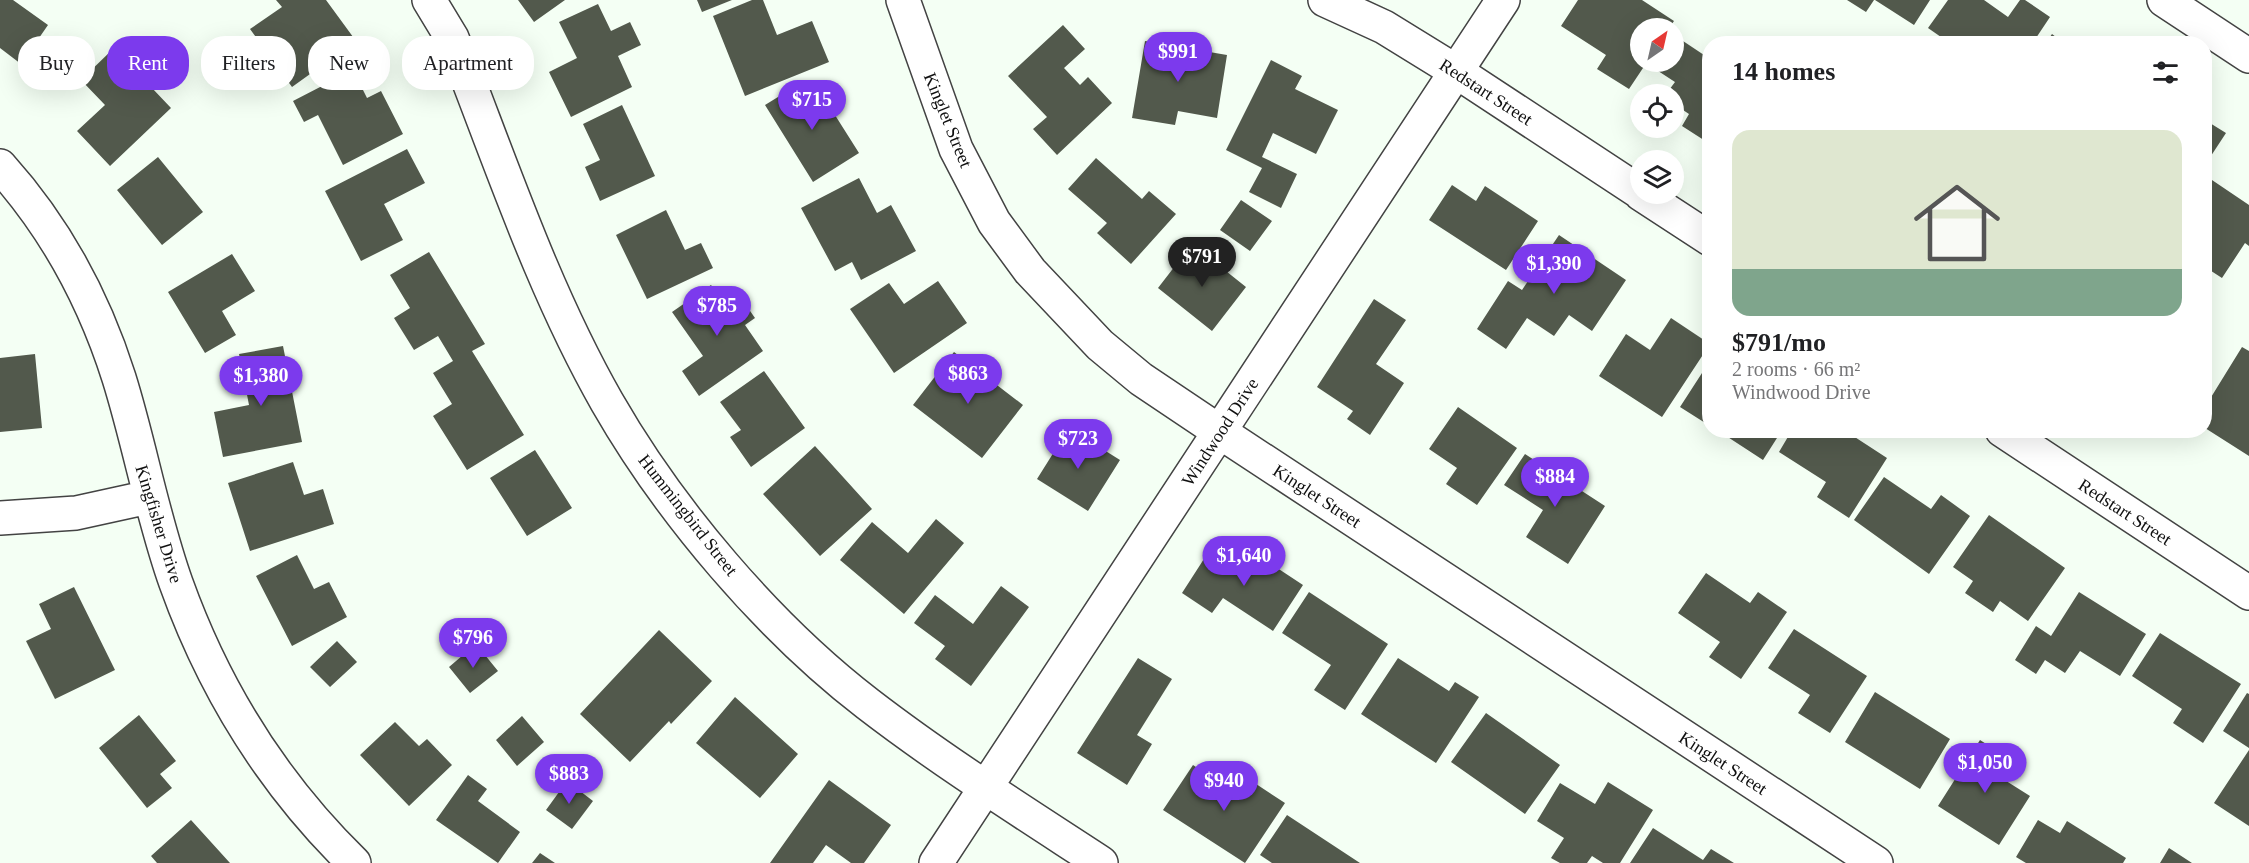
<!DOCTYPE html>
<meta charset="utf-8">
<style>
:root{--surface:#fff;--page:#f6f6f6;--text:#202124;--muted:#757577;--line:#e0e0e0;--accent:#7c3aed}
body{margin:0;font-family:"Times New Roman",serif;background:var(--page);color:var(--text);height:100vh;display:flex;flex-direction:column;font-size:22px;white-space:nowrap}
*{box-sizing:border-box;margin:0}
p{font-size:20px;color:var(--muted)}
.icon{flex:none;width:33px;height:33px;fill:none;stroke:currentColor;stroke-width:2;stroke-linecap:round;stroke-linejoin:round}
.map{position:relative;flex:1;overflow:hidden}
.panel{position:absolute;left:1702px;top:36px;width:510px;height:402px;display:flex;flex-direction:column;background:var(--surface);border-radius:24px;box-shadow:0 6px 24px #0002}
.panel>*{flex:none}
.top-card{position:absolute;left:18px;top:36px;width:570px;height:54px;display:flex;gap:12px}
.needle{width:39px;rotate:34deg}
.fabs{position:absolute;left:1630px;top:18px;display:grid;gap:12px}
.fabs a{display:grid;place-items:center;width:54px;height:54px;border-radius:50%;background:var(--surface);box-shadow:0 6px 24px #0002;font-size:30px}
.price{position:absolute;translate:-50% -51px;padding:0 14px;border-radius:21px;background:var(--accent);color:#fff;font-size:20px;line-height:39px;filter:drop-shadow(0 2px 3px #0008)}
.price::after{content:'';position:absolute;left:50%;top:36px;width:18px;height:14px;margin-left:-9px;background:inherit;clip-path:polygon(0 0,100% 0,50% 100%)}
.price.current{background:#222;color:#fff}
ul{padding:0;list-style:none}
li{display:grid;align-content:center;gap:12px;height:318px;padding:0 30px}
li+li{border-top:2px solid var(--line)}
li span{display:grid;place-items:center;height:186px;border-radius:18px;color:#555}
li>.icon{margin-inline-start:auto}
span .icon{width:108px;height:108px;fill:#fffc;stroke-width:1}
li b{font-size:26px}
h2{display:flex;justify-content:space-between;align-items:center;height:72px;padding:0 30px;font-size:26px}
.pill{padding:0 21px;border-radius:24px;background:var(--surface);box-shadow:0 6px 24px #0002;font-size:21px;line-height:54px}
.pill.current{background:var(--accent);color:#fff}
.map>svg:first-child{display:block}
.building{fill:#52594c}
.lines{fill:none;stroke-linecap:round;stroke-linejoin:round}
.minor-casing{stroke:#434343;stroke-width:36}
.minor{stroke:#fff;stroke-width:33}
.labels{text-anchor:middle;stroke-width:6;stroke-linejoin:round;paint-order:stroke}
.street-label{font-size:18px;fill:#101010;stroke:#fff}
</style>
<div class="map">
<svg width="2249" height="863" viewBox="0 0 2249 863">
<rect width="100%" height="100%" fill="#f4fff4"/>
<!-- building -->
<path class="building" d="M0,0H13L48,25L21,64L0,48Z
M276,0H326L356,41L292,87L250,29L282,7Z
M518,0H565L534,22Z
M697,0H732L702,12Z
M752,0H763L777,35L812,21L829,62L745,96L713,16Z
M1578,0H1642L1674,21L1669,28H1641V62H1647L1629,89L1597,69L1606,55L1561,26Z
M1847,0H1874L1866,12Z
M1875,0H1930L1914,25Z
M1948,0H1984L2008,17L2020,0H2025L2050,17L2032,44H1951L1928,28Z
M598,4L611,31L630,22L641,45L618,56L632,87L571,117L549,72L577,58L559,22Z
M1063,25L1085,49L1064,68L1080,85L1088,77L1112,103L1057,155L1033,129L1047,117L1008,76Z
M2052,34L2065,44H2045Z
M1674,35L1710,59V144L1682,126L1689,114L1674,104V94H1666L1675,82L1652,67L1655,62H1674Z
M1145,41L1227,55L1217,118L1178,111L1175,125L1132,118Z
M114,48L171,108L110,166L77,131L105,105L81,80Z
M1271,60L1302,76L1295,89L1338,110L1316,154L1273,133L1262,157L1297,174L1281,208L1249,192L1262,168L1226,150Z
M353,70L367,98L381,91L403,134L343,165L318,115L304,122L293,101Z
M804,81L821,109L828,104L859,153L813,182L765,105Z
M622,105L655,176L600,201L585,167L600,160L583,124Z
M2205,120L2226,133L2205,165Z
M407,149L425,183L384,204L403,240L361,261L325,191Z
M158,157L203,212L162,245L117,190Z
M1096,158L1142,199L1149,191L1176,214L1131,264L1097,233L1107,223L1068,189Z
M859,178L877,213L891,205L916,251L861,280L852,262L835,271L801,208Z
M2209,178L2249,205V246L2245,243L2222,278L2205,267V184Z
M1452,185L1476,201L1485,186L1538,221L1506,270L1429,220Z
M1241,200L1272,221L1250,251L1220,230Z
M666,210L685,250L701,243L713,268L647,299L616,235Z
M1559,235L1626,280L1592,331L1569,315L1554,336L1527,318L1506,349L1477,329L1508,281L1522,290Z
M1192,244L1246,287L1212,331L1158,288Z
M429,252L485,344L472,351L524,435L467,470L433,416L452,404L433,373L453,361L438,336L414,350L394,318L410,308L390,275Z
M232,254L255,291L222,311L236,335L205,353L168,292Z
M938,281L967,323L894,373L850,309L889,283L904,304Z
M711,285L722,301L736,291L755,318L745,325L763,351L699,396L682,371L703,356L672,312Z
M1374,299L1406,320L1376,364L1404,383L1370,435L1347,419L1353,411L1317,387Z
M1671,318L1710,344L1662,417L1599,376L1626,334L1650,350Z
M283,346L302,442L223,457L214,412L249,405L239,354Z
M2242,347L2249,351V456L2205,428V407Z
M954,352L1023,405L982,458L913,405Z
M35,354L42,428L0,432V358Z
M764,371L805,428L751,467L730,437L741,430L720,402Z
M1702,373L1710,378V426L1680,407Z
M1458,407L1517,448L1477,505L1446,484L1457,468L1429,449Z
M1069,428L1120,460L1088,511L1037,479Z
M1717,430H1782L1763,460Z
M1792,430H1844L1887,458L1849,518L1817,497L1826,482L1779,452Z
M815,446L872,509L820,556L763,494Z
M535,450L572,508L527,536L490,478Z
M1525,454L1605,506L1568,564L1526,537L1543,510L1504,485Z
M293,462L304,495L323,489L334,524L250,551L228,483Z
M1884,477L1931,509L1941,495L1970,516L1929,574L1854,520Z
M1989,515L2065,568L2028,621L2000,601L1993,612L1965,593L1973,581L1953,567Z
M936,519L964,543L904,614L840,560L872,522L908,553Z
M1211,548L1242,568L1253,552L1303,585L1273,631L1223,598L1212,613L1182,593Z
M297,555L314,589L329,582L347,617L292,646L256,576Z
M1706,573L1750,603L1758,592L1787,612L1741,679L1709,657L1720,642L1678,613Z
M1001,586L1029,607L971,686L935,659L945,646L914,623L935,595L973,624Z
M74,587L115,670L55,699L26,641L51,629L39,604Z
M1309,592L1388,644L1345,710L1314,690L1331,665L1282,633Z
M2079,592L2146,634L2120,676L2080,651L2065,673L2045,660L2036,674L2015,660L2036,626L2051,636Z
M1794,629L1867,676L1830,733L1798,713L1810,695L1768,668Z
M659,630L712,681L671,724L669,721L630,762L580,714Z
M2160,633L2241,684L2203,743L2173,723L2182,709L2132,676Z
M337,641L357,662L330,687L310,667Z
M476,644L498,671L470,693L449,667Z
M1138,658L1172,679L1137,735L1152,744L1127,785L1077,753Z
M1398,658L1449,691L1455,682L1479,697L1436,763L1361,714Z
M1875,692L1950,739L1920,789L1845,742Z
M2247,693L2249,694V748L2223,731Z
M735,697L798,754L760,798L696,743Z
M1486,713L1560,765L1525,814L1451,762Z
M139,715L176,761L160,774L172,788L147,808L99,748Z
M522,716L544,742L517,766L496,740Z
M395,722L419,746L427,739L452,765L409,806L360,755Z
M1980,740L2014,762L2003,779L2030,796L1999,845L1938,806Z
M2249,750V826L2214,803Z
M1193,765L1239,796L1250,780L1285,803L1245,863L1163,810Z
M468,775L487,789L478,801L520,832L498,863L436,820Z
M829,780L891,825L864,863H851L826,845L813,863H770Z
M567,781L593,801L572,829L546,810Z
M1608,782L1653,810L1620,863H1603L1592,856L1587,863H1560L1551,858L1564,838L1537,821L1560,783L1595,804Z
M1287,815L1360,863H1272L1260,855Z
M191,820L230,863H157L151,856Z
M2038,820L2060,833L2067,821L2126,858L2123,863H2026L2016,857Z
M1653,828L1703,860L1711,849L1734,863H1630Z
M2169,848L2192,863H2160Z
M540,853L555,863H532Z"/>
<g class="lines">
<defs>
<path id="minor" d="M429,0L452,38C500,160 542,288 607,402C670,512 768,627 868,704C942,761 1023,812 1101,863
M903,0L956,149L994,222L1030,271L1100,345L1141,379L1220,432L1876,863
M1325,0L1384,27L1457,72L1641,193
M2164,0L2249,56
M0,166C55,227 94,299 119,378C140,445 152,516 176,583C214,689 273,784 354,863
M1641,194L1710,239
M2002,430L2249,593
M0,518L76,513L149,497
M936,863L1503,0"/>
</defs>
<!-- minor casing -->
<use href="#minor" class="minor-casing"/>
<!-- minor -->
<use href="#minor" class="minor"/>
</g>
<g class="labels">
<!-- street labels -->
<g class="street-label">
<text transform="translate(1486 92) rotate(33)" y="6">Redstart Street</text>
<text transform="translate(948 120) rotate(68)" y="6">Kinglet Street</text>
<text transform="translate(1220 432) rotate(-57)" y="6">Windwood Drive</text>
<text transform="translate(1317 496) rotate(33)" y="6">Kinglet Street</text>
<text transform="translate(2125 512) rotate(33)" y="6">Redstart Street</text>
<text transform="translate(688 515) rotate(52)" y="6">Hummingbird Street</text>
<text transform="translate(159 524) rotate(73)" y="6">Kingfisher Drive</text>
<text transform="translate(1723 763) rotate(33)" y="6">Kinglet Street</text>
</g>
</g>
</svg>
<div class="fabs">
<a><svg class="needle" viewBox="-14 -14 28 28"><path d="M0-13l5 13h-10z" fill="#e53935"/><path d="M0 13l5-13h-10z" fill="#757577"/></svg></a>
<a><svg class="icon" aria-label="locate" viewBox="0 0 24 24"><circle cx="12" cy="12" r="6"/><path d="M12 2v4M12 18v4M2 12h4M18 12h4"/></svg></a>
<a><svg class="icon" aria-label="layers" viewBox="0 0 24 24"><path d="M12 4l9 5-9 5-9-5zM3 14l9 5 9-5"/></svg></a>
</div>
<b class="price" style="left:1178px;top:83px">$991</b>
<b class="price" style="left:812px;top:131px">$715</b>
<b class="price current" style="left:1202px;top:288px">$791</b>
<b class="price" style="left:1554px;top:295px">$1,390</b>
<b class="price" style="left:717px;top:337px">$785</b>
<b class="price" style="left:968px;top:405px">$863</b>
<b class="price" style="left:261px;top:407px">$1,380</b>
<b class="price" style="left:1078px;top:470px">$723</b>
<b class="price" style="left:1555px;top:508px">$884</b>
<b class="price" style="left:1244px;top:587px">$1,640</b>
<b class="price" style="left:473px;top:669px">$796</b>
<b class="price" style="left:1985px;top:794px">$1,050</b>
<b class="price" style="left:569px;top:805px">$883</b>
<b class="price" style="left:1224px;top:812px">$940</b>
<div class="top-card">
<a class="pill">Buy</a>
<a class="pill current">Rent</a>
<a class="pill">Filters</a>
<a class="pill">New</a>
<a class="pill">Apartment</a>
</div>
<section class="panel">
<h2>14 homes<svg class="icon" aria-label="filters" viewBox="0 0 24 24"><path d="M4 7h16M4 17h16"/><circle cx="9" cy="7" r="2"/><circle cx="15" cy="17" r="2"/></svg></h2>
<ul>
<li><span style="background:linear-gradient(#dfe7d0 75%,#7fa58c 0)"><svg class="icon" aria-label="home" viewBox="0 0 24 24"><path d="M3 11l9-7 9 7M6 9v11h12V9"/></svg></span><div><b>$791/mo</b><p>2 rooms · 66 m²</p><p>Windwood Drive</p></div></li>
</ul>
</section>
</div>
